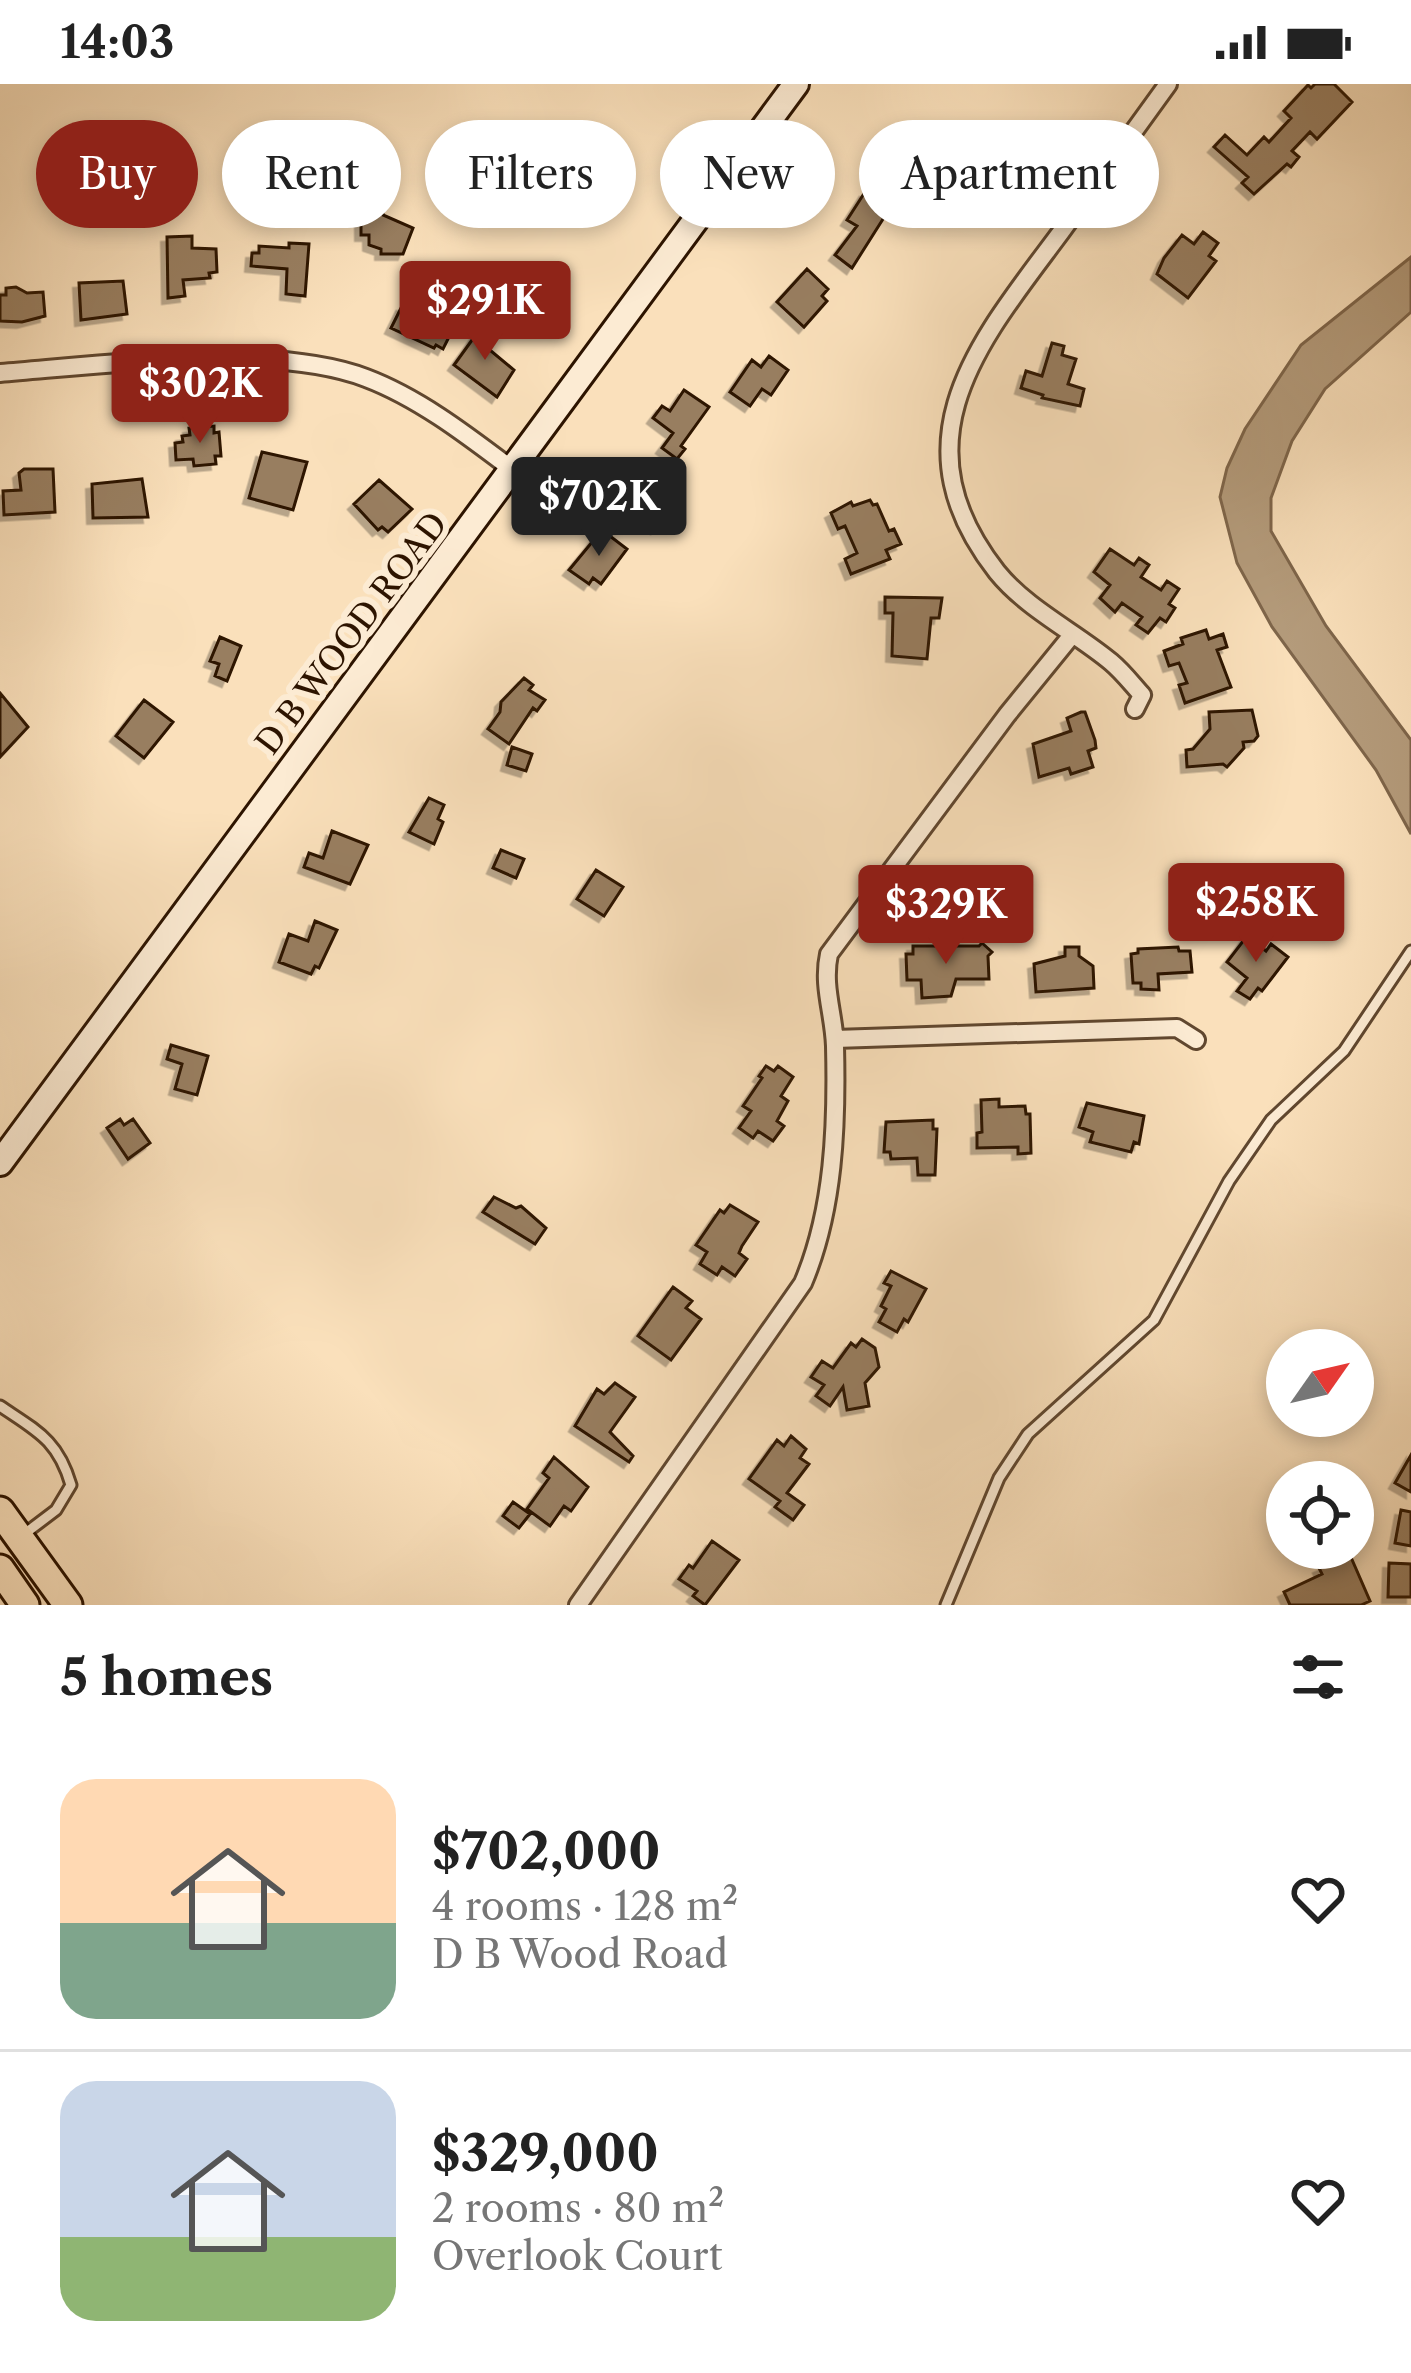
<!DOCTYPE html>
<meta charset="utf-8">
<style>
:root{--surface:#fff;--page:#f6f6f6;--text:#222;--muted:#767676;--line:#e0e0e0;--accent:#8f2418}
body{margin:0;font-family:"Libre Caslon Text",serif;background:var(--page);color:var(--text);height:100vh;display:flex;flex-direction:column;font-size:45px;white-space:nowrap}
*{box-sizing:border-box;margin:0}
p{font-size:39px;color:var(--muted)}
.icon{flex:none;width:66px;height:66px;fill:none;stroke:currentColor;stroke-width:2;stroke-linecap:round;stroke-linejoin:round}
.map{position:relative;height:1521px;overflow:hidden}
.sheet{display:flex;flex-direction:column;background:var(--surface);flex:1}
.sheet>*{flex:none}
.banner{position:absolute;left:36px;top:36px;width:1341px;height:108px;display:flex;gap:24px}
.needle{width:78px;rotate:56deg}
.controls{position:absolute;left:1266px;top:1245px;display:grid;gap:24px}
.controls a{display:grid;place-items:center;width:108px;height:108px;border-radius:50%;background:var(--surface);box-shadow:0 6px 18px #0003;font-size:60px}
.price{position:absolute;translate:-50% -102px;padding:0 27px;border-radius:12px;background:var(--accent);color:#fff;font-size:39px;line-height:78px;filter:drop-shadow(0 3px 6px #0008)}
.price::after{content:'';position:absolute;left:50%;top:72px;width:36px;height:27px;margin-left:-18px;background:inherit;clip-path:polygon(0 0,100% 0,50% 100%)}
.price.current{background:#222;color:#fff}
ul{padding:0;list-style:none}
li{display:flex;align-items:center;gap:36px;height:300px;padding:0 60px}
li+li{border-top:3px solid var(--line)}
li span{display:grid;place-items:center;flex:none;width:336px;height:240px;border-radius:36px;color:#555}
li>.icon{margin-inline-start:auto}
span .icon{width:144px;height:144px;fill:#fffc;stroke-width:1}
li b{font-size:51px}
h2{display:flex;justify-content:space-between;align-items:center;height:144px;padding:0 60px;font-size:51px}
.chip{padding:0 42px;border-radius:54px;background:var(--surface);box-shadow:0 6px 18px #0003;font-size:42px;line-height:108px}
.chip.current{background:var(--accent);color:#fff}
.status{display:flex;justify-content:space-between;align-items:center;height:84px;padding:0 60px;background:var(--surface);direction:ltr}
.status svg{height:33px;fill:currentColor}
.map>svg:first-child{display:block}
.water{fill:#b49b7b;stroke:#7e654a;stroke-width:3}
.building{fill:#987e61;stroke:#2d1400;stroke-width:3;filter:url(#shadow)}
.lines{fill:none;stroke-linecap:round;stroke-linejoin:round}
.lane-casing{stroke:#60472f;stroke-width:15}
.street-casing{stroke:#60472f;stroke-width:22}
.secondary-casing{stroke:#2d1400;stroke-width:30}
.primary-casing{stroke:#2d1400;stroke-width:33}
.lane{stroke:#fcebd3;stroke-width:9}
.street{stroke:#fcebd3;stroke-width:16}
.secondary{stroke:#fcebd3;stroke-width:24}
.primary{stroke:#fae0bb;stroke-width:27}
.labels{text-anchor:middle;stroke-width:12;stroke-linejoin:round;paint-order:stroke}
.street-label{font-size:33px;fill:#2d1400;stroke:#fcebd3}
</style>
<div class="status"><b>14:03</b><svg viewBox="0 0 49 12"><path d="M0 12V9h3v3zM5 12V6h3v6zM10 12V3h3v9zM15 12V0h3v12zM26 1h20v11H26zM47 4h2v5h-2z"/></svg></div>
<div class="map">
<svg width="1411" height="1521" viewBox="0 0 1411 1521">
<defs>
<filter id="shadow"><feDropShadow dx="-5.5" dy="5.5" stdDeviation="0" flood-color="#0004"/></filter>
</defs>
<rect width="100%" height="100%" fill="#fae0bb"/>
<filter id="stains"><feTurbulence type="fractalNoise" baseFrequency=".00167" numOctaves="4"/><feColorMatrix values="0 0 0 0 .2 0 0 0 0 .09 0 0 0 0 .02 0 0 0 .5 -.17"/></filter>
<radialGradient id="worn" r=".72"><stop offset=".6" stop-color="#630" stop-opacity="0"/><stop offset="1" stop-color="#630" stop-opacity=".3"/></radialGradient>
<!-- water -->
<path class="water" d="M1411,173V228L1325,305L1292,357L1271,414V447L1326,542L1411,656V750L1376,686L1272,543L1237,479L1220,413L1227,384L1245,345L1301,261Z"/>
<!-- building -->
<path class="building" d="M1315,0H1334L1352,18L1317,55L1310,48L1292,67L1299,73L1291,83L1287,80L1254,110L1242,99L1248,93L1214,63L1225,51L1247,71L1264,53L1269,58L1291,34L1284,27L1308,1L1311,4Z
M865,108L890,124L852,184L835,171L857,142L847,136Z
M361,111H383V131L413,144L403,170H381V165L369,161V151H361Z
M1203,148L1218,159L1209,172L1216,177L1188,214L1157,190L1164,174L1182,151L1194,160Z
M192,152V164L216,165L217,188L209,189L210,194L183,196L185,212L168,214L167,153Z
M289,159L309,160L305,212L286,210L287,185L251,182L252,169H259V162L289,164Z
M807,185L828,205L822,212L827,217L804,243L777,218Z
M123,197L127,230L81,236L79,199Z
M16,203L27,209L43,208L45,232L22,238L0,237V211H6V204Z
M420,218L442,231L439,237L452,247L443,265L436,261L434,264L391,244L402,222L417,225Z
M485,238L497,248L485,262L514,286L497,313L454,281Z
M1052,259L1064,262L1062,271L1076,275L1068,300L1084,305L1080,322L1042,314L1043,311L1021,304L1026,287L1042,292Z
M769,272L788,286L771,311L762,305L750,322L730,308L752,276L761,283Z
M684,306L709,323L681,362L685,365L677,375L662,364L673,349L653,334L662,322L670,327Z
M214,342V349L219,348L221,372H215L216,380L194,382L193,375L176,376L175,359L183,358L182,352L190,351L189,344Z
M262,368L307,378L293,426L249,414Z
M24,385H53L55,428L4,431L3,407L21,406L19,389Z
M657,386L680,405L674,412L681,418L656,444L629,422Z
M142,395L148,433L93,434L92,400Z
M379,396L412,425L388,448L382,443L378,446L354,420Z
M870,416L873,421L877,420L889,447L894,445L901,460L886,466L890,475L851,490L845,475L857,469L845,442L838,445L831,429L851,418L853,422Z
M602,446L627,465L601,500L593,494L589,500L569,486Z
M1110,465L1134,481L1139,474L1149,481L1141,493L1161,506L1167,497L1179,505L1169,520L1175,524L1166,538L1160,534L1148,549L1136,541L1142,533L1122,519L1115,528L1100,514L1110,501L1094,488Z
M885,513L942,514L939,534H931L927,575L892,572L893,529H885Z
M1206,546L1209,555L1223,550L1227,563L1217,566L1231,603L1185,619L1179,601L1187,599L1179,579L1169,582L1164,567L1183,560L1181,554Z
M220,553L241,562L227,597L215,592L219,580L210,577Z
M524,594L533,601L529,606L545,616L537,627L533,624L509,660L488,645L500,628L501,618Z
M0,609L28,643L0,673Z
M144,616L173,638L144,674L116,652Z
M1252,626L1258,652L1254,657L1243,658L1244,664L1227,683L1223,680L1187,683L1186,666L1193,665L1210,645L1209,628Z
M1081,628H1085L1095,656L1096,664L1088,667L1093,683L1071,690L1069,684L1039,693L1033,660L1071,647L1067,634Z
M512,663L532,670L526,687L507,681Z
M429,714L444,721L438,735L443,738L434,760L409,748Z
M332,747L368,761L350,800L304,783L309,769L323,774Z
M501,766L524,775L516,794L493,784Z
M596,786L623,803L604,832L577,815Z
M315,837L337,846L319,884L315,882L311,890L279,878L289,850L308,857Z
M1247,852L1266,867L1271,860L1288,873L1262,907L1258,904L1250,915L1237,907L1247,894L1227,878Z
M982,859L992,868L988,872L989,895H956L951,912L922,914L921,896H907L906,870H913V862H979Z
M1065,863H1079V872L1093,882L1094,904L1036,908L1034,880L1065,872Z
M1178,863L1179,867H1190L1192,888L1158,890L1159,906L1141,905V899H1133L1131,870L1138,869V865Z
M171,961L208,972L197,1011L175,1005L182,980L167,975Z
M766,982L774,987L778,982L793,993L781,1012L788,1017L777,1037L784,1042L773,1057L758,1047L753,1054L739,1044L751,1027L743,1022L762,994L759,992Z
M999,1015V1023L1025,1022L1026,1030H1030L1031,1069L1018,1070V1063L977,1064V1049L982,1048L981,1016Z
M1087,1019L1144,1032L1139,1060L1134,1058L1131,1068L1090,1058L1093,1048L1079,1043Z
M120,1035L124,1041L133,1035L150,1059L128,1075L107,1044Z
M933,1036V1045H937L935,1091H918L917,1074L891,1075L890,1068H884L886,1038Z
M494,1113L516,1124L521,1122L546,1144L535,1160L483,1128Z
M730,1121L758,1138L742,1162L739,1169L747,1175L735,1192L722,1183L717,1191L700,1180L707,1168L696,1161L720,1126L724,1129Z
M891,1187L926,1205L908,1238L904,1235L897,1248L879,1238L886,1225L881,1222L891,1202L884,1199Z
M673,1203L692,1217L686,1224L701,1235L671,1276L638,1252Z
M862,1255L875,1264L879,1283L865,1299L869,1322L847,1326L843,1303L830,1322L816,1312L824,1301L811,1293L822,1277L833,1284L851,1259L856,1263Z
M615,1299L635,1313L610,1348L633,1372L629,1378L575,1342L597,1305L604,1310Z
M791,1352L806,1365L800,1374L809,1380L787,1409L804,1421L793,1436L775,1423L780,1417L749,1395L777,1356L784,1362Z
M1411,1371V1408L1395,1399Z
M554,1373L588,1403L571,1427L564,1422L550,1442L527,1425L549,1394L543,1389Z
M513,1418L530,1430L519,1444L503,1432Z
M1401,1426L1411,1428V1462L1395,1459Z
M712,1457L739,1476L705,1521L693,1512L697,1507L679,1495L689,1481L693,1484Z
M1350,1471L1370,1517L1361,1521H1290L1284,1508L1322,1490L1319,1484Z
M1389,1479L1411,1480V1513H1388Z"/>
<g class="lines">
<defs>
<path id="lane" d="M0,1322C37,1347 58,1356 71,1401L56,1426L23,1451
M946,1521L999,1394L1028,1350L1154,1236L1229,1097L1271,1036L1344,967L1411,867"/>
<path id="street" d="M0,289C101,281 272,258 366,294C419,314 468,352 513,386
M1135,625L1142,611C1132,600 1123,588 1111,578C1075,548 1027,525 997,488C893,355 980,257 1061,148C1097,99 1132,49 1168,0
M835,955L1177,944L1196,956
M578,1521L803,1199C834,1126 837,1041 835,962C834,930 822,902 829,870L1007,631L1072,551"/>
<path id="secondary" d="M0,1079L796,0"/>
<path id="primary" d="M0,1427L68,1521
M0,1485L25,1521"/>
</defs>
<!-- lane casing -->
<use href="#lane" class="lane-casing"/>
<!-- street casing -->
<use href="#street" class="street-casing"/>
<!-- secondary casing -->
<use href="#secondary" class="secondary-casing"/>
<!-- primary casing -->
<use href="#primary" class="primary-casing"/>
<!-- lane -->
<use href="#lane" class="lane"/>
<!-- street -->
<use href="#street" class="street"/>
<!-- secondary -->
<use href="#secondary" class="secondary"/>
<!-- primary -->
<use href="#primary" class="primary"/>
</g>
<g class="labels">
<!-- street labels -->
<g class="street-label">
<text transform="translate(351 549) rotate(-53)" y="12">D B WOOD ROAD</text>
</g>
</g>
<rect width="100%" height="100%" filter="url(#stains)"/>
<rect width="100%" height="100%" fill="url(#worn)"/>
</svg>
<div class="controls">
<a><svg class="needle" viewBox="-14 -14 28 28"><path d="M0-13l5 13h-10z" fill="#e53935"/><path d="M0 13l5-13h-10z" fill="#767676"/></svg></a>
<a><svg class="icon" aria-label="locate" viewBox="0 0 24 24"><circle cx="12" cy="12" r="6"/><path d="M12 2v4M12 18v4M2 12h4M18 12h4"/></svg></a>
</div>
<b class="price" style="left:485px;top:279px">$291K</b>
<b class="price" style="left:200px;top:362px">$302K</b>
<b class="price current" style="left:599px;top:475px">$702K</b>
<b class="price" style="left:1256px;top:881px">$258K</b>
<b class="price" style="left:946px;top:883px">$329K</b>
<div class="banner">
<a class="chip current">Buy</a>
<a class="chip">Rent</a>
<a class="chip">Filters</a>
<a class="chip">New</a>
<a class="chip">Apartment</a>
</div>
</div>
<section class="sheet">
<h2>5 homes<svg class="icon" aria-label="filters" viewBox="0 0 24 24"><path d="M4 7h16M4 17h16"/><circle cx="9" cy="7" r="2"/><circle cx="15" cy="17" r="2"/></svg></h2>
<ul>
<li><span style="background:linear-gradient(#ffd9b3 60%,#7fa58c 0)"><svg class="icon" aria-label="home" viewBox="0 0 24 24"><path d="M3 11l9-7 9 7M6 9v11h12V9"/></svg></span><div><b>$702,000</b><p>4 rooms · 128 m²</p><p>D B Wood Road</p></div><svg class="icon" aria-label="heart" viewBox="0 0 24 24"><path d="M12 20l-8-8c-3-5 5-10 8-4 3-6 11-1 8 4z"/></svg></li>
<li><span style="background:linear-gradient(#c9d6e8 65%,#8fb573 0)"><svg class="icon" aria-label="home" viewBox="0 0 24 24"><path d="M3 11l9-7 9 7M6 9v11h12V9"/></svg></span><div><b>$329,000</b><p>2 rooms · 80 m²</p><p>Overlook Court</p></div><svg class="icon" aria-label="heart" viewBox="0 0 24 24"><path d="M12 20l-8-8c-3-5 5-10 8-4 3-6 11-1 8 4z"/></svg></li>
</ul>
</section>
